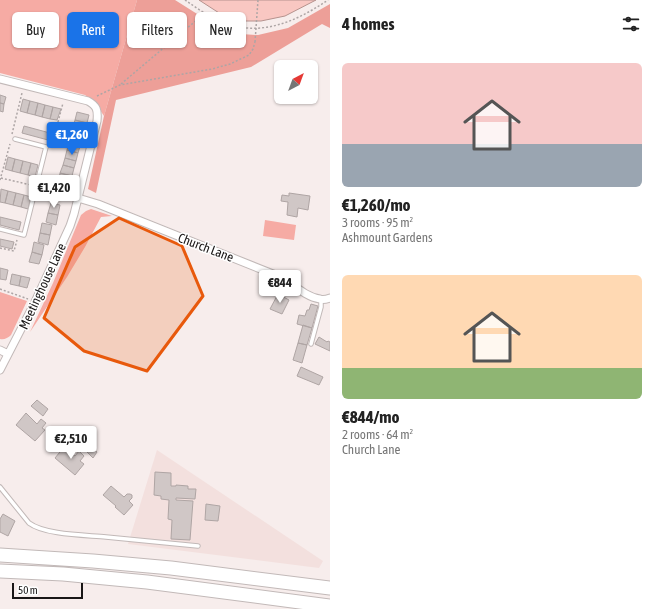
<!DOCTYPE html>
<meta charset="utf-8">
<style>
:root{--surface:#fff;--page:#f2f2f2;--text:#222;--muted:#767676;--accent:#1a73e8}
body{margin:0;font-family:"Asap Condensed",sans-serif;background:var(--page);color:var(--text);height:100vh;display:flex;flex-direction:column;font-size:15px;white-space:nowrap}
*{box-sizing:border-box;margin:0}
p{font-size:13px;color:var(--muted)}
.icon{flex:none;width:22px;height:22px;fill:none;stroke:currentColor;stroke-width:2;stroke-linecap:round;stroke-linejoin:round}
.map{position:relative;flex:1;overflow:hidden}
.drawer{display:flex;flex-direction:column;background:var(--surface);width:324px}
.drawer>*{flex:none}
.top-card{position:absolute;left:12px;top:12px;width:258px;height:36px;display:flex;gap:8px}
.needle{width:26px;rotate:41deg}
.buttons{position:absolute;left:274px;top:60px;display:grid;gap:8px}
.buttons a{display:grid;place-items:center;width:44px;height:44px;border-radius:6px;background:var(--surface);box-shadow:0 1px 3px #0004;font-size:20px}
.scale{position:absolute;left:12px;bottom:10px;width:71px;box-sizing:border-box;padding-left:4px;border:2px solid #191616;border-top:0;font-size:11px;line-height:14px;white-space:nowrap;color:#191616;-webkit-text-stroke:3px #fff;paint-order:stroke}
.price{position:absolute;translate:-50% -34px;padding:0 9px;border-radius:4px;background:#fff;color:#222;font-size:13px;line-height:26px;filter:drop-shadow(0 1px 2px #0008)}
.price::after{content:'';position:absolute;left:50%;top:24px;width:12px;height:9px;margin-left:-6px;background:inherit;clip-path:polygon(0 0,100% 0,50% 100%)}
.price.current{background:var(--accent);color:#fff}
ul{padding:0;list-style:none}
li{display:grid;align-content:center;gap:8px;height:212px;padding:0 12px}
li span{display:grid;place-items:center;height:124px;border-radius:6px;color:#555}
li>.icon{margin-inline-start:auto}
span .icon{width:72px;height:72px;fill:#fffc;stroke-width:1}
li b{font-size:17px}
h2{display:flex;justify-content:space-between;align-items:center;height:48px;padding:0 12px;font-size:17px}
.chip{padding:0 14px;border-radius:6px;background:var(--surface);box-shadow:0 1px 3px #0004;font-size:14px;line-height:36px}
.chip.current{background:var(--accent);color:#fff}
main{display:flex;flex:1;min-height:0}
.map>svg:first-child{display:block}
.built{fill:#f3e0de}
.green{fill:#f6aba4}
.forest{fill:#ed9f98}
.water{fill:#f9c7c2;stroke:#b6928e}
.building{fill:#d0c7c6;stroke:#afa5a4}
.lines{fill:none;stroke-linecap:round;stroke-linejoin:round}
.lane-casing{stroke:#c2b9b8;stroke-width:5.5}
.street-casing{stroke:#c2b9b8;stroke-width:9}
.highway-casing{stroke:#c2b9b8;stroke-width:15}
.path{stroke:#ada5a5;stroke-width:1.5;stroke-dasharray:2 2;stroke-linecap:butt}
.lane{stroke:#fff;stroke-width:3.5}
.street{stroke:#fff;stroke-width:7}
.highway{stroke:#fff;stroke-width:13}
.path-bridge{stroke:#ada5a5;stroke-width:1.5;stroke-dasharray:2 2;stroke-linecap:butt}
.marked{fill:#e8590c;fill-opacity:0.2;stroke:#e8590c;stroke-width:3;stroke-linejoin:round}
.labels{text-anchor:middle;stroke-width:3;stroke-linejoin:round;paint-order:stroke}
.street-label{font-size:13px;fill:#191616;stroke:#fff}
</style>
<main>
<div class="map">
<svg width="330" height="609" viewBox="0 0 330 609">
<rect width="100%" height="100%" fill="#f7edec"/>
<!-- built -->
<path class="built" d="M157,450L323,561L319,568L128,544Z"/>
<!-- green -->
<path class="green" d="M0,0H137L104,116L96,104L85,95L0,73Z
M91,209L112,216L101,217L85,247L67,277L30,332L53,283L81,215L86,211Z
M265,220L296,225L294,240L263,236Z
M0,292L27,301L11,335C8,338 4,340 0,339Z"/>
<!-- forest -->
<path class="forest" d="M137,0H175L221,29L241,34L258,35L288,28L330,4V28L322,24L251,67L116,100L96,193L88,189L104,116Z"/>
<!-- water -->
<path class="water" d="M199,0H316L285,16L261,21H244L230,20Z"/>
<!-- building -->
<path class="building" d="M0,95L6,97L4,104L0,103Z
M23,99L30,101L27,113L20,111Z
M30,101L38,103L35,115L27,113Z
M0,103L4,104L3,112L0,111Z
M38,103L45,105L42,117L35,115Z
M45,105L53,107L50,119L42,117Z
M53,107L61,109L57,120L50,119Z
M77,112L89,115L87,123L75,120Z
M75,120L87,123L84,131L73,127Z
M24,126L50,133L48,140L22,133Z
M73,127L84,131L82,138L71,135Z
M71,135L82,138L80,146L69,142Z
M69,142L80,146L78,153L67,150Z
M67,150L78,153L76,161L65,158Z
M8,157L15,159L12,171L5,169Z
M65,158L76,161L74,168L63,165Z
M15,159L23,161L20,173L12,171Z
M23,161L31,163L28,175L20,173Z
M31,163L38,165L35,177L28,175Z
M63,165L74,168L72,176L60,173Z
M60,173L72,176L70,184L59,180Z
M1,189L8,191L5,203L0,202Z
M8,191L16,193L13,205L5,203Z
M16,193L24,195L21,207L13,205Z
M289,193L310,196L308,210L298,208L297,217L287,215L288,202L281,201L282,195L289,196Z
M24,195L31,197L28,209L21,207Z
M51,203L60,205L58,215L48,213Z
M48,213L58,215L56,225L46,222Z
M0,217L21,222L19,230L0,225Z
M42,223L52,225L50,235L40,233Z
M40,233L50,235L48,245L38,242Z
M0,239L14,242L12,249L0,246Z
M34,242L44,245L42,255L32,252Z
M32,252L42,255L39,264L29,262Z
M0,268L8,270L6,280L0,279Z
M12,274L21,276L19,286L10,284Z
M21,276L30,278L27,288L19,286Z
M278,294L289,300L282,314L270,309Z
M311,304L318,306L312,328L297,324L299,315L305,316L307,310H309Z
M303,325L312,328L307,345L298,343Z
M319,337L327,342L328,341L330,342V351L315,344Z
M298,343L307,345L302,363L293,360Z
M301,367L323,377L319,385L297,376Z
M37,400L48,409L43,416L31,406Z
M26,413L37,424L41,419L46,423L42,428L45,430L35,441L16,425Z
M71,428L77,433L71,440L65,435Z
M64,447L75,456L79,451L84,456L80,461L84,464L75,475L55,458Z
M91,447L97,452L93,458L87,452Z
M155,472L171,473V486H176V485L188,486V489H196L195,499L176,498V500L193,501L190,540L171,539L172,520L168,519L169,500L161,499V496L154,495Z
M111,486L124,497L127,494H130L132,495V498L129,501L133,505L124,515L115,507L116,506L103,495Z
M206,504L220,506L218,521L205,520Z
M3,514L15,521L8,536L0,532V519Z"/>
<g class="lines">
<defs>
<path id="lane" d="M36,187L78,198
M0,229L24,235L46,147L15,139
M311,344L321,307V299
M0,487L29,523C45,535 86,535 106,537C137,540 168,543 198,546"/>
<path id="street" d="M0,79L88,101C97,106 98,110 97,121L74,214L70,226L35,302L0,370
M78,198L98,204L283,278C294,285 306,297 320,299C323,300 327,299 330,298
M0,350L8,354"/>
<path id="highway" d="M0,555L93,561L171,568L330,588
M0,571L63,574L147,582L330,606"/>
</defs>
<!-- lane casing -->
<use href="#lane" class="lane-casing"/>
<!-- street casing -->
<use href="#street" class="street-casing"/>
<!-- highway casing -->
<use href="#highway" class="highway-casing"/>
<!-- path -->
<path class="path" d="M185,0C197,8 210,18 225,23C262,37 297,21 328,0
M121,84L205,13
M97,96L120,85L212,69L230,64L249,55L253,49L255,42
M12,134L22,93
M49,141L52,132L55,133L63,103
M1,178L31,185
M0,180L10,144
M0,248L14,251L17,240
M0,289L28,299"/>
<!-- lane -->
<use href="#lane" class="lane"/>
<!-- street -->
<use href="#street" class="street"/>
<!-- highway -->
<use href="#highway" class="highway"/>
<!-- path-bridge -->
<path class="path-bridge" d="M255,42L258,0"/>
</g>
<!-- marked area -->
<path class="marked" d="M119,218L182,246L203,296L147,371L84,351L44,318L75,247Z"/>
<g class="labels">
<!-- street labels -->
<g class="street-label">
<text transform="translate(206 247) rotate(21)" y="5">Church Lane</text>
<text transform="translate(42 286) rotate(-65)" y="5">Meetinghouse Lane</text>
</g>
</g>
</svg>
<div class="buttons">
<a><svg class="needle" viewBox="-14 -14 28 28"><path d="M0-13l5 13h-10z" fill="#e53935"/><path d="M0 13l5-13h-10z" fill="#767676"/></svg></a>
</div>
<div class="scale">50 m</div>
<b class="price current" style="left:72px;top:156px">€1,260</b>
<b class="price" style="left:54px;top:209px">€1,420</b>
<b class="price" style="left:280px;top:304px">€844</b>
<b class="price" style="left:71px;top:460px">€2,510</b>
<div class="top-card">
<a class="chip">Buy</a>
<a class="chip current">Rent</a>
<a class="chip">Filters</a>
<a class="chip">New</a>
</div>
</div>
<section class="drawer">
<h2>4 homes<svg class="icon" aria-label="filters" viewBox="0 0 24 24"><path d="M4 7h16M4 17h16"/><circle cx="9" cy="7" r="2"/><circle cx="15" cy="17" r="2"/></svg></h2>
<ul>
<li><span style="background:linear-gradient(#f6c9c9 65%,#9aa5b1 0)"><svg class="icon" aria-label="home" viewBox="0 0 24 24"><path d="M3 11l9-7 9 7M6 9v11h12V9"/></svg></span><div><b>€1,260/mo</b><p>3 rooms · 95 m²</p><p>Ashmount Gardens</p></div></li>
<li><span style="background:linear-gradient(#ffd9b3 75%,#8fb573 0)"><svg class="icon" aria-label="home" viewBox="0 0 24 24"><path d="M3 11l9-7 9 7M6 9v11h12V9"/></svg></span><div><b>€844/mo</b><p>2 rooms · 64 m²</p><p>Church Lane</p></div></li>
</ul>
</section>
</main>
